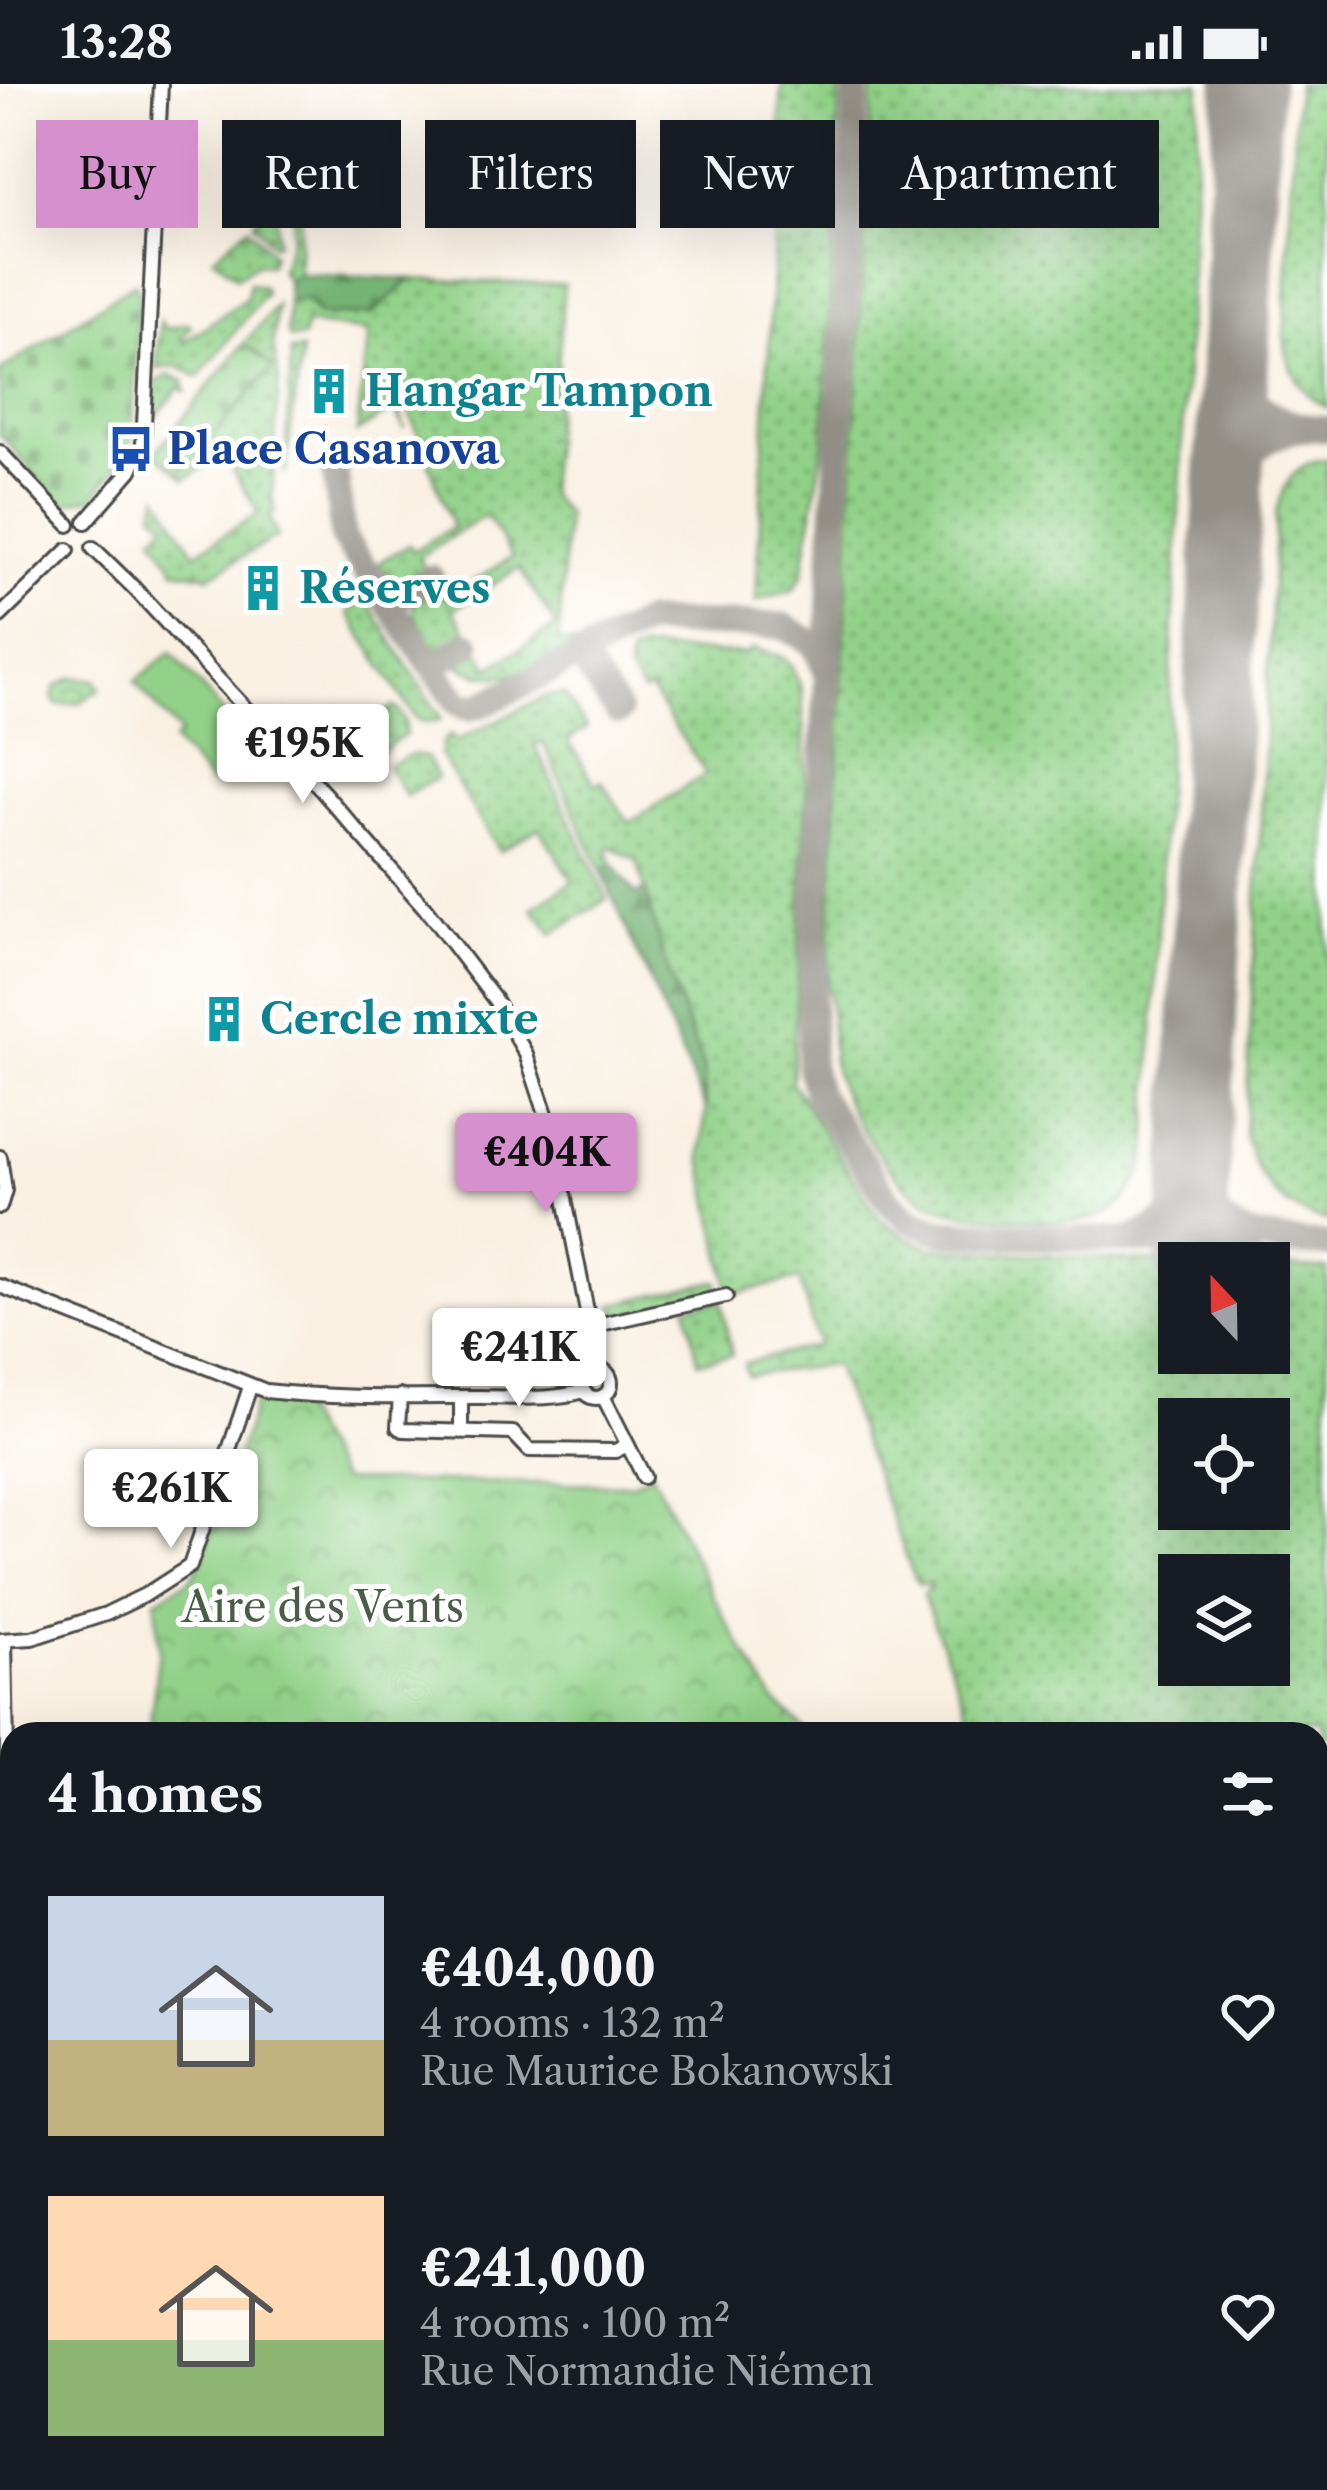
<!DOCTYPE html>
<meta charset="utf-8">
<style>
:root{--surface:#171b24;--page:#20242c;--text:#f1f3f6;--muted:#9ea1a6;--accent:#d690ce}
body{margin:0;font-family:"Libre Caslon Text",serif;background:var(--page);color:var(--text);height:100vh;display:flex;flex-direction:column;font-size:45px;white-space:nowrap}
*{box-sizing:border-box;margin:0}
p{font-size:39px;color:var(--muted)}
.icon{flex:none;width:66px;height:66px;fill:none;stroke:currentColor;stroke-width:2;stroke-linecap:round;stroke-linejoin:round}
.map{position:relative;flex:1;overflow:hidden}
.sheet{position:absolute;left:0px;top:1638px;width:1329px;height:768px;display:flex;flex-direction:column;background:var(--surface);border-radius:36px 36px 0 0;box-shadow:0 12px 48px #0002}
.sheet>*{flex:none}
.guide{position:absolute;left:36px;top:36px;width:1257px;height:108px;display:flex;gap:24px}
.needle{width:78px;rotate:338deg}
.fabs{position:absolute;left:1158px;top:1158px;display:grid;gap:24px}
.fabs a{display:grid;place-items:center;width:132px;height:132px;border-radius:0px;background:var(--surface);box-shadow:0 12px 48px #0002;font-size:60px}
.price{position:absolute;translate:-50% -102px;padding:0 27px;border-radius:12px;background:#fff;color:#222;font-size:39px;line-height:78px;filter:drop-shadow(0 3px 6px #0008)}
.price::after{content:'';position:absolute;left:50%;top:72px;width:36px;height:27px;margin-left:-18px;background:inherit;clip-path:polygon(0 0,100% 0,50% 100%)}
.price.selected{background:var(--accent);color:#111}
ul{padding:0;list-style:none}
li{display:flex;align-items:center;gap:36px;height:300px;padding:0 48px}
li span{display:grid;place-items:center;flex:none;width:336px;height:240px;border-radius:0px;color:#555}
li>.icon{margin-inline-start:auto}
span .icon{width:144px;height:144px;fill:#fffc;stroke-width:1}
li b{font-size:51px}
h2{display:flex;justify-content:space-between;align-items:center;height:144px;padding:0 48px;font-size:51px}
.chip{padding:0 42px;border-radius:0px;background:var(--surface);box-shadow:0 12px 48px #0002;font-size:42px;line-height:108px}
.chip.selected{background:var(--accent);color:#111}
.status{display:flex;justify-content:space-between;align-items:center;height:84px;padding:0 60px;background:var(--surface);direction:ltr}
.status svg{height:33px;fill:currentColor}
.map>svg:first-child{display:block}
.grass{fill:url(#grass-dots);stroke:#5e7e5a;stroke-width:3;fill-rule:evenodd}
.forest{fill:url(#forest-firs);stroke:#506f50;stroke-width:3}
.cemetery{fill:url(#cemetery-stones);stroke:#5e7e5a;stroke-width:3}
.park{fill:url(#park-crowns);stroke:#5e7e5a;stroke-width:3}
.garden{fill:#91d188;stroke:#5e7e5a;stroke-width:3}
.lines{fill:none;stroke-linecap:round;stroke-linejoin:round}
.taxiway{stroke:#928e86;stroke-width:27}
.runway{stroke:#928e86;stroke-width:69}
.street-casing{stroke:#4a4946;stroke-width:18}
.secondary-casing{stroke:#4a4946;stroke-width:24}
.primary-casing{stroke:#4a4946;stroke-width:27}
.street{stroke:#fff;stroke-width:12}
.secondary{stroke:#f9e7c3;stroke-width:18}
.primary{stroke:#f0c469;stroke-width:21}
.labels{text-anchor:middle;stroke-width:10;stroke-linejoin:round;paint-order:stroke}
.culture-label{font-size:42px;font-weight:bold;fill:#0d838f;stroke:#fff;text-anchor:start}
.transit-label{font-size:42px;font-weight:bold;fill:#164399;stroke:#fff;text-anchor:start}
.park-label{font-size:42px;fill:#4a5d47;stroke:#fff}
</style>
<div class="status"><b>13:28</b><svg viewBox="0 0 49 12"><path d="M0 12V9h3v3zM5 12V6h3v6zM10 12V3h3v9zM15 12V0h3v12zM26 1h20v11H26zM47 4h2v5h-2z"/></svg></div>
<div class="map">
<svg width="1327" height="2406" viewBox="0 0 1327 2406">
<defs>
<pattern id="grass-dots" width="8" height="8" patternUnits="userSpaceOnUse" patternTransform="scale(3)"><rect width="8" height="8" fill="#91d188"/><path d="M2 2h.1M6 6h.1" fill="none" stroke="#77aa6f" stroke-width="1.8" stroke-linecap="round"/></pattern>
<pattern id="forest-firs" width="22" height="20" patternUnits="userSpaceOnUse" patternTransform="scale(3)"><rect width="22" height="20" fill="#74b374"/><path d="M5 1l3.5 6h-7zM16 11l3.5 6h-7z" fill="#5f925f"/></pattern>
<pattern id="cemetery-stones" width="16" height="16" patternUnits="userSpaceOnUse" patternTransform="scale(3)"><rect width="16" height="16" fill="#91d188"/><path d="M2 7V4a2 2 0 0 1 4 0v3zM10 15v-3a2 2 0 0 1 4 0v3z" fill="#77aa6f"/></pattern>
<pattern id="park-crowns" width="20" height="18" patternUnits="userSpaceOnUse" patternTransform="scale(3)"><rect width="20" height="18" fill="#91d188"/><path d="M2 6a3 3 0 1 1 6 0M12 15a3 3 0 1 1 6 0" fill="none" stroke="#77aa6f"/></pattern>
</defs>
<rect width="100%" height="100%" fill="#fff"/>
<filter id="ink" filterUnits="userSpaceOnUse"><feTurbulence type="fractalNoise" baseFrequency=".00833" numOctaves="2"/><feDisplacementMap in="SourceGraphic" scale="24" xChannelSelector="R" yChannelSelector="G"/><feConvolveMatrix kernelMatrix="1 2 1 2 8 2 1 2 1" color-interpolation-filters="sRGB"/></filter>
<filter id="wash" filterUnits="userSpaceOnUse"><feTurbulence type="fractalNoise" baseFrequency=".004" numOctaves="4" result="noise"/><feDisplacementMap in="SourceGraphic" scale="48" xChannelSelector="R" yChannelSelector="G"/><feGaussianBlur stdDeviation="2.7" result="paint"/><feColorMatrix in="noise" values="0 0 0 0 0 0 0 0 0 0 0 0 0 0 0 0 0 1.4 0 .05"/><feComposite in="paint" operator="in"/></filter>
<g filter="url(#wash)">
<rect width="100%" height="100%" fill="#f9f0e2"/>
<!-- grass -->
<path class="grass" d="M782,0H840L823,363L803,490L793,506L756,517Z
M872,0H1200L1147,1072C1127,1147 1077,1140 1014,1135C987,1133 956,1131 932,1120C912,1112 897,1093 884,1077C863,1049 838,1013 833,978C830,953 833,928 827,904Z
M1297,0H1327V324C1299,309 1287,282 1284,252Z
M304,57L298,191L287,196L281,187L292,151L296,62Z
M276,116L277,159L272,160L253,138Z
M248,143L273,171L269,181L256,180L237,193L213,173Z
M411,195L564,201L548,409L566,431L559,558L577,560C543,584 496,606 458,581L478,565L490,584L556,542L519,484L453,526L466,547L458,551L460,556L443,567L436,565L413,530L414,521L438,505L446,515L512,473L486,431L419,473L425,485L401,499L391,496L379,478L409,461L413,467L453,443L402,308L394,310L405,346L394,325L357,348L368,248L306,240L303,254L291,255L287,250L288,217L306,216L371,231Z
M249,199L263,203L265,210L199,293L176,282L156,285L160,237L166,245L188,239L191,243L181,254L184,258L247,214Z
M277,221L273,259L279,296L272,413L275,429L270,432L277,452L210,492L175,486L154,452L166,439L154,428L159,411L195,469L259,429L223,371L185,395L179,389L272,284L250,265L240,264Z
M302,266L285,391L291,267Z
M170,291L184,297L186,308L180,303L153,336L155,298Z
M1327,375V1137C1279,1126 1258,1097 1245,1052L1276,430C1282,401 1296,377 1327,375Z
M361,517H367L441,634L439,637L425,639L415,634L349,531V525Z
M753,564L782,573L791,581L802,605L807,705L792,999L879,1134L906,1153L932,1164L1168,1179L1165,1210L1179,1212V1269H1269V1183L1327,1185V1664L1317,1663V1650H1173L992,1634L982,1637L970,1632L923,1512L931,1499L920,1501L915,1496L834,1281L747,1291L744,1279L818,1261L799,1195L730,1211L701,1071L706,1025L703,983L668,889L637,777L611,763L607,765L613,781L600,785L543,658L535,661L607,815L552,850L533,824L573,797L539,744L499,767L440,671L444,656L451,651L456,657L548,611L564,610L587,644L568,656L595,700L602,697L629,739L706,690L650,606L643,609L628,587L629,571L641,565L747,570ZM1179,1335H1269V1425H1179ZM1179,1491H1269V1581H1179Z
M392,623L397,624L405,638V651L378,669L364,641Z
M413,670L427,674L437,694L406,712L387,682Z
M717,1197L720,1207L714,1211L617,1232L614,1220Z
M721,1216L732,1271L698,1278L687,1223Z
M767,2394H815L812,2406H770Z"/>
<!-- forest -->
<path class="forest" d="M300,190L411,195L371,231H317L306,216L288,217L287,196Z
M613,781L636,811L645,806L668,889L703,983L706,1025L600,785Z"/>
<!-- cemetery -->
<path class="cemetery" d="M135,199L139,207L132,357L128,369L94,413L62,420L0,351V287Z
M240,264H250L273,283L179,389L155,369Z"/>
<!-- park -->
<path class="park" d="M73,593L97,596L100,605L79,619L57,621L53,613L56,602Z
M256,1316L299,1323L341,1397L630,1400L652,1389L724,1534L773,1615L810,1650H149L159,1566L156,1516L190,1495L200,1482Z
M12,1819V1947L3,1951L0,1945V1820Z
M0,2109L12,2130V2368L7,2406H0Z"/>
<!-- garden -->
<path class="garden" d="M171,568L252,662L210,699L173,657L180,650L135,598Z"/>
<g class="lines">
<!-- taxiway -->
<path class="taxiway" d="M856,0L811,925L810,983L817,1010L891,1120L912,1137L941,1148L1125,1157C1177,1141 1185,1121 1195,1070
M1236,251C1238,313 1264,342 1327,345
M335,385L343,454L458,619L469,624L484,620L646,539L784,542L814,560L827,589
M1227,428C1235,382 1256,349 1307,345
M389,520L431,494
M579,572L618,628
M432,582L468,560
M1196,1080C1203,1158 1265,1157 1327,1161
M1135,1157L1253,1158"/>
<!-- runway -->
<path class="runway" d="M1191,1178L1248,0"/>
</g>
</g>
<g filter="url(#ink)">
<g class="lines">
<defs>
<path id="street" d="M0,368L69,441
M86,438L131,386L143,360L161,0
M93,464L134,504L323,708L425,824L495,916L526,970L552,1048L598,1284
M0,532L68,466
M0,1073L5,1106L0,1123
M0,1202L266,1307C337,1315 410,1313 481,1313C515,1313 551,1317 584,1307
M592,1242L726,1212
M581 1299a15 15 0 1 1 30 0a15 15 0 1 1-30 0Z
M400,1312L398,1343L403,1346L513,1349L529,1366L615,1367L628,1361
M603,1312L644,1393
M461,1313V1348
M0,1556L32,1554L106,1530L145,1511L190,1482L250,1303
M5,1556L8,1725L12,1730
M3,1763L12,1755
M0,1981L12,1975
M245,2394L283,2406
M190,2406L194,2394"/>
<path id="secondary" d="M32,2406L34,2394"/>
<path id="primary" d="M0,2086L12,2107
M755,2394L756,2406
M825,2394L844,2406"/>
</defs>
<!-- street casing -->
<use href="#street" class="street-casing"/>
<!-- secondary casing -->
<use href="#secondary" class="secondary-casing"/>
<!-- primary casing -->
<use href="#primary" class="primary-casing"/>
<!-- street -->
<use href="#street" class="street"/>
<!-- secondary -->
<use href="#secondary" class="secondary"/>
<!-- primary -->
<use href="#primary" class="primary"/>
</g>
</g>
<!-- icons -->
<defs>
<symbol id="building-bare" viewBox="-9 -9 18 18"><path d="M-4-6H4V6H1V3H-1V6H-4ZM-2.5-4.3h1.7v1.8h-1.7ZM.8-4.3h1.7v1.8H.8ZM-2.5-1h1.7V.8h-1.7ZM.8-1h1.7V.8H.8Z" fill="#0f9aa8" stroke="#fff" stroke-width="2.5" paint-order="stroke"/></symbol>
<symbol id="bus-bare" viewBox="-9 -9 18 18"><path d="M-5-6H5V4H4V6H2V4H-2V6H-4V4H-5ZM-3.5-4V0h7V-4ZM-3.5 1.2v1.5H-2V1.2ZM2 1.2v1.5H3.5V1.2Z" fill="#1a4fb4" stroke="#fff" stroke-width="2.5" paint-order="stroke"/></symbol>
</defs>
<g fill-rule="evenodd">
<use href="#building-bare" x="296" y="274" width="66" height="66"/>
<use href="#bus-bare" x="98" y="332" width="66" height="66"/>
<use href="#building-bare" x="230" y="471" width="66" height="66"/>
<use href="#building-bare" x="191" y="902" width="66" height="66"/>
</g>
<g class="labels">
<!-- culture labels -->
<g class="culture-label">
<text x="365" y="322">Hangar Tampon</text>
<text x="299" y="519">Réserves</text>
<text x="260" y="950">Cercle mixte</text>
</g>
<!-- transit labels -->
<g class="transit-label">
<text x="167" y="380">Place Casanova</text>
</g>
<!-- park labels -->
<g class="park-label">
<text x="323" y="1538">Aire des Vents</text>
</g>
</g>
</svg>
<div class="fabs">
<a><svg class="needle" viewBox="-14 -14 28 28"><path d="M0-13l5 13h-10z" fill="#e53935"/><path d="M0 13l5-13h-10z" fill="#9ea1a6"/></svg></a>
<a><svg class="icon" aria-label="locate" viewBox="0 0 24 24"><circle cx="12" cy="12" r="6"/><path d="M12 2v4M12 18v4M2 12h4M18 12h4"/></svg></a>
<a><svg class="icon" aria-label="layers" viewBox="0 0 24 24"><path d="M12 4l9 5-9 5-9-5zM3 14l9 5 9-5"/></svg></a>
</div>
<b class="price" style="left:303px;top:722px">€195K</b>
<b class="price selected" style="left:546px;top:1131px">€404K</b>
<b class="price" style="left:519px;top:1326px">€241K</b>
<b class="price" style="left:171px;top:1467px">€261K</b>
<div class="guide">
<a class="chip selected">Buy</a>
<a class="chip">Rent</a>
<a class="chip">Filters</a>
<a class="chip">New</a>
<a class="chip">Apartment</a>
</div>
<section class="sheet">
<h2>4 homes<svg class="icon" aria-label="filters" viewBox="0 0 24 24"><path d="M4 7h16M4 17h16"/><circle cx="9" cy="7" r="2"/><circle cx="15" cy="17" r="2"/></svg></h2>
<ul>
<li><span style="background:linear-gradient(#c9d6e8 60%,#c2b280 0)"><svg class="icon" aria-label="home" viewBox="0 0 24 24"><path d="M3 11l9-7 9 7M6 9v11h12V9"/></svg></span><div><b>€404,000</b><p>4 rooms · 132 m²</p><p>Rue Maurice Bokanowski</p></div><svg class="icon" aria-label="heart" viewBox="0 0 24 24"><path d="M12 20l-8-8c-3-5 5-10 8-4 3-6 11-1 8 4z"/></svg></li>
<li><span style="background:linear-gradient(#ffd9b3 60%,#8fb573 0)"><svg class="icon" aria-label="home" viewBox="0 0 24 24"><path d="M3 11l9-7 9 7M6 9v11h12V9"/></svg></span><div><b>€241,000</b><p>4 rooms · 100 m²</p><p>Rue Normandie Niémen</p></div><svg class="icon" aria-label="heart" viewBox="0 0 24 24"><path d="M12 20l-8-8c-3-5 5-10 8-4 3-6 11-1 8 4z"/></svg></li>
</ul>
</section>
</div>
